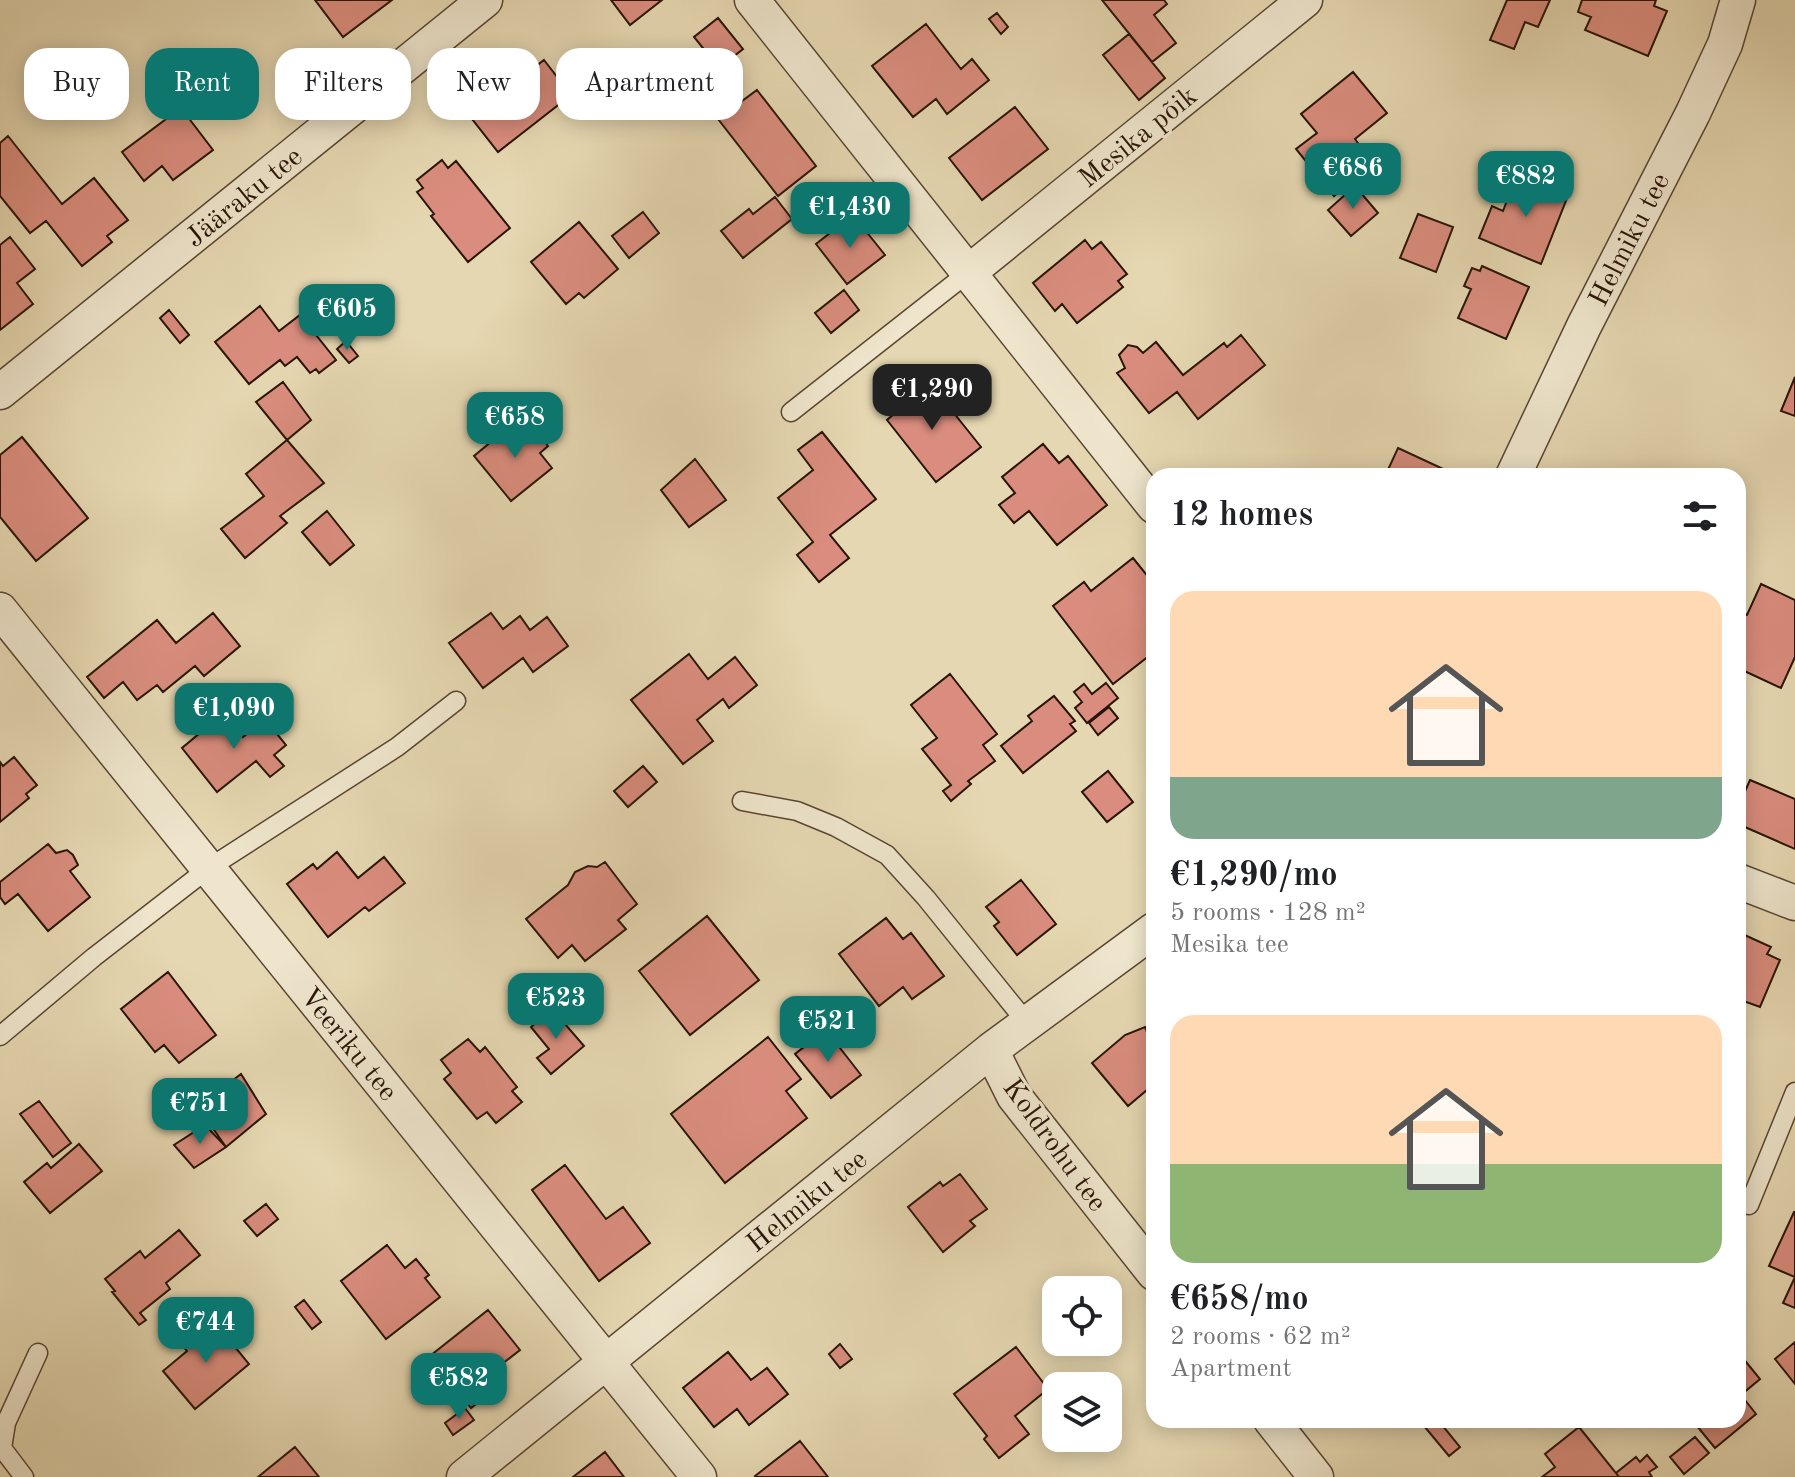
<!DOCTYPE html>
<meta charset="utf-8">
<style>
:root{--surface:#fff;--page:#f2f2f2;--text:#202124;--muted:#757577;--accent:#0f766e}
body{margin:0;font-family:"Old Standard TT",serif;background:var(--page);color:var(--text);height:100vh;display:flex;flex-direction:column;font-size:30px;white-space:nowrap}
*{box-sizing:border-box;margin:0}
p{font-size:26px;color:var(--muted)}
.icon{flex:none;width:44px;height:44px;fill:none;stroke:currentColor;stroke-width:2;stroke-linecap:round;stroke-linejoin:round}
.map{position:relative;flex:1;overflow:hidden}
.panel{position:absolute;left:1146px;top:468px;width:600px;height:960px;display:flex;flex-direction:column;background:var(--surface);border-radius:24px;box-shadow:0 4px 20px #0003}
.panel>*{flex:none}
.banner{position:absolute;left:24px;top:48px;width:760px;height:72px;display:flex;gap:16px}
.buttons{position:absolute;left:1042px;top:1276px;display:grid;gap:16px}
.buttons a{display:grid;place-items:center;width:80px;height:80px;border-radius:16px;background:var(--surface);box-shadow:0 4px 20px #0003;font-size:40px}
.price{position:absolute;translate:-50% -68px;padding:0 18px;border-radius:16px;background:var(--accent);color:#fff;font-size:26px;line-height:52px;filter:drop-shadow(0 2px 4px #0008)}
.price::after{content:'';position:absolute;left:50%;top:48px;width:24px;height:18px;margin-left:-12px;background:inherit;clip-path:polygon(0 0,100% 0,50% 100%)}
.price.active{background:#222;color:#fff}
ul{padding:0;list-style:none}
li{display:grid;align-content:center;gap:16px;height:424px;padding:0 24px}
li span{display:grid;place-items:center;height:248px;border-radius:24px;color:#555}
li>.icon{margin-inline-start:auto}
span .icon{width:144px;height:144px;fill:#fffc;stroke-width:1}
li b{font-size:34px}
h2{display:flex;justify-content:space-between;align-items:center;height:96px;padding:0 24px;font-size:34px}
.pill{padding:0 28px;border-radius:24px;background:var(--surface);box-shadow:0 4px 20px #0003;font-size:28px;line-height:72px}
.pill.active{background:var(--accent);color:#fff}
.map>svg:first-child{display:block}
.building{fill:#da8d7e;stroke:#291507;stroke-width:2}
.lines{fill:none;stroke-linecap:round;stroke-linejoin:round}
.service-casing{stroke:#584632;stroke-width:21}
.minor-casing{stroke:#584632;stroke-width:37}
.service{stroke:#eee5cc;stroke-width:18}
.minor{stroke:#eee5cc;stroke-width:34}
.labels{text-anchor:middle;stroke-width:6;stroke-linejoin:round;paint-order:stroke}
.street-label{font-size:28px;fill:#291507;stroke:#eee5cc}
</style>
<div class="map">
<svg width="1795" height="1477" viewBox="0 0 1795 1477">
<rect width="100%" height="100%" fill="#e5d7b1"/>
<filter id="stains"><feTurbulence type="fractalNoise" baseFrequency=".0025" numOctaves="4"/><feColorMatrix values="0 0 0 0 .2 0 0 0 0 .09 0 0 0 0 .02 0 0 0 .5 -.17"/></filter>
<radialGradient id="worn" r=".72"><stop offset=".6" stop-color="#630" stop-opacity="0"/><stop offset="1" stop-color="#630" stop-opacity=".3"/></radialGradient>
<!-- building -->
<path class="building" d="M315,0H392L343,37Z
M611,0H662L630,25Z
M1102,0H1164L1167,4L1154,15L1176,43L1152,62Z
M1507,0H1550L1538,27L1525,22L1514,49L1490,40Z
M1582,0H1656L1654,6L1667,11L1648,56L1585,30L1591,17L1578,12Z
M997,13L1008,27L1001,34L989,19Z
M718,18L743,49L719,68L694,37Z
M926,24L961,69L972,59L989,80L947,114L936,99L913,117L872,66Z
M1129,34L1165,78L1139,100L1103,55Z
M544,60L571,95L498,152L454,96L497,63L513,84Z
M1353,72L1387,113L1355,139L1363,150L1354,158L1365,171L1334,196L1296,149L1317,133L1301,114Z
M286,79L298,93L289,101L277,87Z
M757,90L816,166L778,196L718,119Z
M1015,107L1048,149L982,200L949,158Z
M181,108L213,150L173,180L162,166L144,181L122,152Z
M8,136L62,204L94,178L128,220L107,236L112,242L82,266L46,221L30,233L0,196V143Z
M442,160L448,168L456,161L510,228L468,262L431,216L434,214L417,192L423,188L417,180Z
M1518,172L1569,193L1541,264L1479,238L1492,206L1503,211Z
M1355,186L1378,213L1351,236L1328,210Z
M775,197L792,219L743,258L721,231L749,209L753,214Z
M643,212L659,233L629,258L612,236Z
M1418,214L1453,227L1436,272L1400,258Z
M853,215L885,255L847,284L816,244Z
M579,222L618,269L584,298L579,293L566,304L531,262Z
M10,237L35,269L17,283L33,304L0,330V245Z
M1085,240L1092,249L1101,242L1127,274L1118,281L1123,287L1077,323L1062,304L1055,311L1033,283Z
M1482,266L1529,287L1506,339L1458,318L1471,289L1464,286L1472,268L1480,271Z
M844,290L859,310L831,333L815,313Z
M260,306L279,331L300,315L336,360L319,373L316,369L310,373L297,357L285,366L280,360L249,384L215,342Z
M169,310L189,335L180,343L160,318Z
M1241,335L1265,365L1198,419L1177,392L1149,413L1117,373L1125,368L1119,355L1128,345L1137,347L1143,353L1156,342L1183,375L1224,343L1227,347Z
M346,341L358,356L349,363L337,349Z
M1795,377V416L1781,411Z
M283,382L311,420L287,440L256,402Z
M929,382L981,447L936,482L887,420L895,413L890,407L905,394L909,399Z
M515,422L525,435L534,428L548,446L540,453L552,468L511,501L474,456Z
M822,432L876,499L830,535L849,558L819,582L797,555L813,542L778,498L813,470L798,450Z
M22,437L88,518L36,561L0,517V455Z
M287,440L324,483L280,516L287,523L245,558L221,529L264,496L246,474Z
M1043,444L1059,463L1068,456L1107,505L1057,545L1029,511L1014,523L999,505L1015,493L1002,477Z
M1398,448L1454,474L1453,476L1386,474Z
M695,459L726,500L689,527L661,490Z
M327,511L354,545L330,565L302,532Z
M1133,558L1154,584V652L1113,684L1053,606L1084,582L1091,591Z
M1761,584L1795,600V657L1781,688L1738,668V611L1747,615Z
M213,613L240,646L204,676L195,666L163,692L157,685L137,700L123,682L104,698L87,677L157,620L176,643Z
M491,613L503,629L520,616L530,630L547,617L568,646L533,672L523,658L483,688L449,643Z
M689,654L708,679L735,657L757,685L729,708L723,699L697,720L713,741L683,764L631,700Z
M950,674L997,734L983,745L995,761L968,781L971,784L951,801L943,791L951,785L922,749L937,738L911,705Z
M1106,683L1118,698L1087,723L1075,708L1082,702L1074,692L1084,684L1092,694Z
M1054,696L1075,721L1070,724L1076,731L1023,773L1001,746L1032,721L1028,716Z
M1109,707L1118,718L1098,735L1089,723Z
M224,713L243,737L265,719L286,745L274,755L284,766L270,777L256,761L217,792L182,748Z
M14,757L37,785L26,794L29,798L0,822V762L3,766Z
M643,766L657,782L628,807L614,791Z
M1108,771L1133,802L1107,822L1082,792Z
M1750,780L1795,799V849L1738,824V807Z
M48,844L56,853L67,850L73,855L78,865L70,871L90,897L48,931L18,894L5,904L0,897V882Z
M337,852L358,878L384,857L405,883L369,911L365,907L328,937L287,884L313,864L317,869Z
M605,862L637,904L618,920L626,929L585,961L572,945L558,958L526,919L568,885L575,872L588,866L597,867Z
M1021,880L1056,924L1017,955L994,926L999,922L986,907Z
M707,916L759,980L690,1035L639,971Z
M886,918L903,939L911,933L944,976L912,999L903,987L879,1006L839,954Z
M1738,932L1771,947L1767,954L1780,960L1760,1007L1738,999Z
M168,972L216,1035L179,1063L164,1045L155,1052L121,1009Z
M552,1009L584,1046L551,1074L537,1058L549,1049L531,1027Z
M1145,1027L1154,1050V1056L1149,1060L1154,1066V1084L1128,1106L1092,1063L1125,1035Z
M826,1030L861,1075L831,1098L795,1054Z
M768,1037L801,1079L786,1091L807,1118L725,1183L671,1114Z
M468,1039L480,1052L485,1047L517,1087L512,1091L522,1102L496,1123L487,1112L477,1119L444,1079L451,1073L441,1060Z
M241,1074L266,1114L226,1147L198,1107Z
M39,1101L71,1143L53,1157L20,1114Z
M205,1125L226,1147L194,1168L174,1145Z
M79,1144L102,1171L50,1213L24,1182L47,1163L51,1168Z
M565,1165L606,1219L623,1207L650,1243L599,1281L532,1190Z
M960,1174L987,1209L970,1221L975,1226L943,1252L908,1207L940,1182L943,1186Z
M266,1204L278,1219L257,1236L244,1221Z
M1794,1212H1795V1308L1783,1303L1795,1277L1769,1266Z
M179,1230L200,1255L166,1283L170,1289L140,1313L146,1320L139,1325L112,1292L115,1291L105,1279L140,1251L145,1258Z
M387,1245L405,1268L416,1259L429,1275L425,1278L440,1297L386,1339L341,1281Z
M304,1300L321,1322L312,1329L295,1307Z
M488,1310L520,1350L479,1382L489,1394L471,1408L430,1356Z
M213,1320L249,1364L195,1409L163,1371L187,1351L182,1345Z
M1795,1342V1384L1775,1359Z
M840,1344L852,1359L840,1368L829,1354Z
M1016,1347L1048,1389L1015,1416L1029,1434L999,1458L984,1439L987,1436L954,1394Z
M728,1352L751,1380L767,1368L788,1394L749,1425L737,1409L714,1427L683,1388Z
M1738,1352L1760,1379L1741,1395L1756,1414L1715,1448L1692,1420H1738Z
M465,1408L474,1420L453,1435L445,1423Z
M1419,1420H1438L1460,1447L1449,1456Z
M1579,1427L1616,1473L1619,1477H1542L1555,1467L1545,1454Z
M1695,1437L1709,1453L1684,1474L1670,1457Z
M800,1441L828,1477H756L755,1476Z
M295,1447L319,1477H258Z
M605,1452L624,1477H573Z
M1647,1455L1657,1467L1649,1472L1652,1477H1619L1616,1473L1636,1457L1640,1462Z"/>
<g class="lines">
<defs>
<path id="service" d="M791,412L969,272
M742,801L797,811L836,827L887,855L926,898L1027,1023
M0,1036L94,957L209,868L397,747L456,701
M1738,1199L1749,1205L1795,1092
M24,1477L2,1448L6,1423L38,1353"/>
<path id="minor" d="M752,0L1154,506
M969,272L1305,0
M0,392L485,0
M1513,476L1584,326L1693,113L1725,44L1738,0
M0,610L699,1477
M1738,881L1795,903
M991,1050L1014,1096L1154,1273
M1271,1420L1316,1477
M464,1477L991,1050L1154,930"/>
</defs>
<!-- service casing -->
<use href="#service" class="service-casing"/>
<!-- minor casing -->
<use href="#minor" class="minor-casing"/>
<!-- service -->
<use href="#service" class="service"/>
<!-- minor -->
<use href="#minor" class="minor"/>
</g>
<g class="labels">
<!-- street labels -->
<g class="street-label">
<text transform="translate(1137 136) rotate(-39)" y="10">Mesika põik</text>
<text transform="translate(243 196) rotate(-39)" y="10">Jääraku tee</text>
<text transform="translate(1628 239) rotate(-63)" y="10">Helmiku tee</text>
<text transform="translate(350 1043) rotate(51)" y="10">Veeriku tee</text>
<text transform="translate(1056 1144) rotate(54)" y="10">Koldrohu tee</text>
<text transform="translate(806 1200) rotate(-39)" y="10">Helmiku tee</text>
</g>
</g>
<rect width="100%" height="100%" filter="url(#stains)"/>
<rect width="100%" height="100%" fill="url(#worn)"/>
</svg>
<div class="buttons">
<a><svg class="icon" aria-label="locate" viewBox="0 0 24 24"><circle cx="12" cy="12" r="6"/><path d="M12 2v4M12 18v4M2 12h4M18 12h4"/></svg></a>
<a><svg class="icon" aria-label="layers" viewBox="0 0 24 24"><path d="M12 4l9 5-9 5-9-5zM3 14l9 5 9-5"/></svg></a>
</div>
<b class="price" style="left:1353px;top:211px">€686</b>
<b class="price" style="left:1526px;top:219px">€882</b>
<b class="price" style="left:850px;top:250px">€1,430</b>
<b class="price" style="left:347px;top:352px">€605</b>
<b class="price active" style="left:932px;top:432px">€1,290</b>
<b class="price" style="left:515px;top:460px">€658</b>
<b class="price" style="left:234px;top:751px">€1,090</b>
<b class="price" style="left:556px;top:1041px">€523</b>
<b class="price" style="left:828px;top:1064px">€521</b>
<b class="price" style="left:200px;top:1146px">€751</b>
<b class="price" style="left:206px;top:1365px">€744</b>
<b class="price" style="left:459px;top:1421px">€582</b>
<div class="banner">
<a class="pill">Buy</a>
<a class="pill active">Rent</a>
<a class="pill">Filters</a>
<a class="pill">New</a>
<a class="pill">Apartment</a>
</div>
<section class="panel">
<h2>12 homes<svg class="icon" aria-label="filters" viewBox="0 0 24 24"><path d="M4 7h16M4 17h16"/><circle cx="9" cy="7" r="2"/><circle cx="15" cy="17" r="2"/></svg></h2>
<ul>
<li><span style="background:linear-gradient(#ffd9b3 75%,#7fa58c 0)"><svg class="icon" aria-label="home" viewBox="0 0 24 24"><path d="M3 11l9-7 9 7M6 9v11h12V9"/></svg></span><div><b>€1,290/mo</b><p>5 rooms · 128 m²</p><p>Mesika tee</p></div></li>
<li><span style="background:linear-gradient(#ffd9b3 60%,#8fb573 0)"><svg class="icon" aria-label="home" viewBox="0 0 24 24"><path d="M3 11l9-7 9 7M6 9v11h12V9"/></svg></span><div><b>€658/mo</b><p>2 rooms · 62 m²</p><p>Apartment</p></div></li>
</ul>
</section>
</div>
